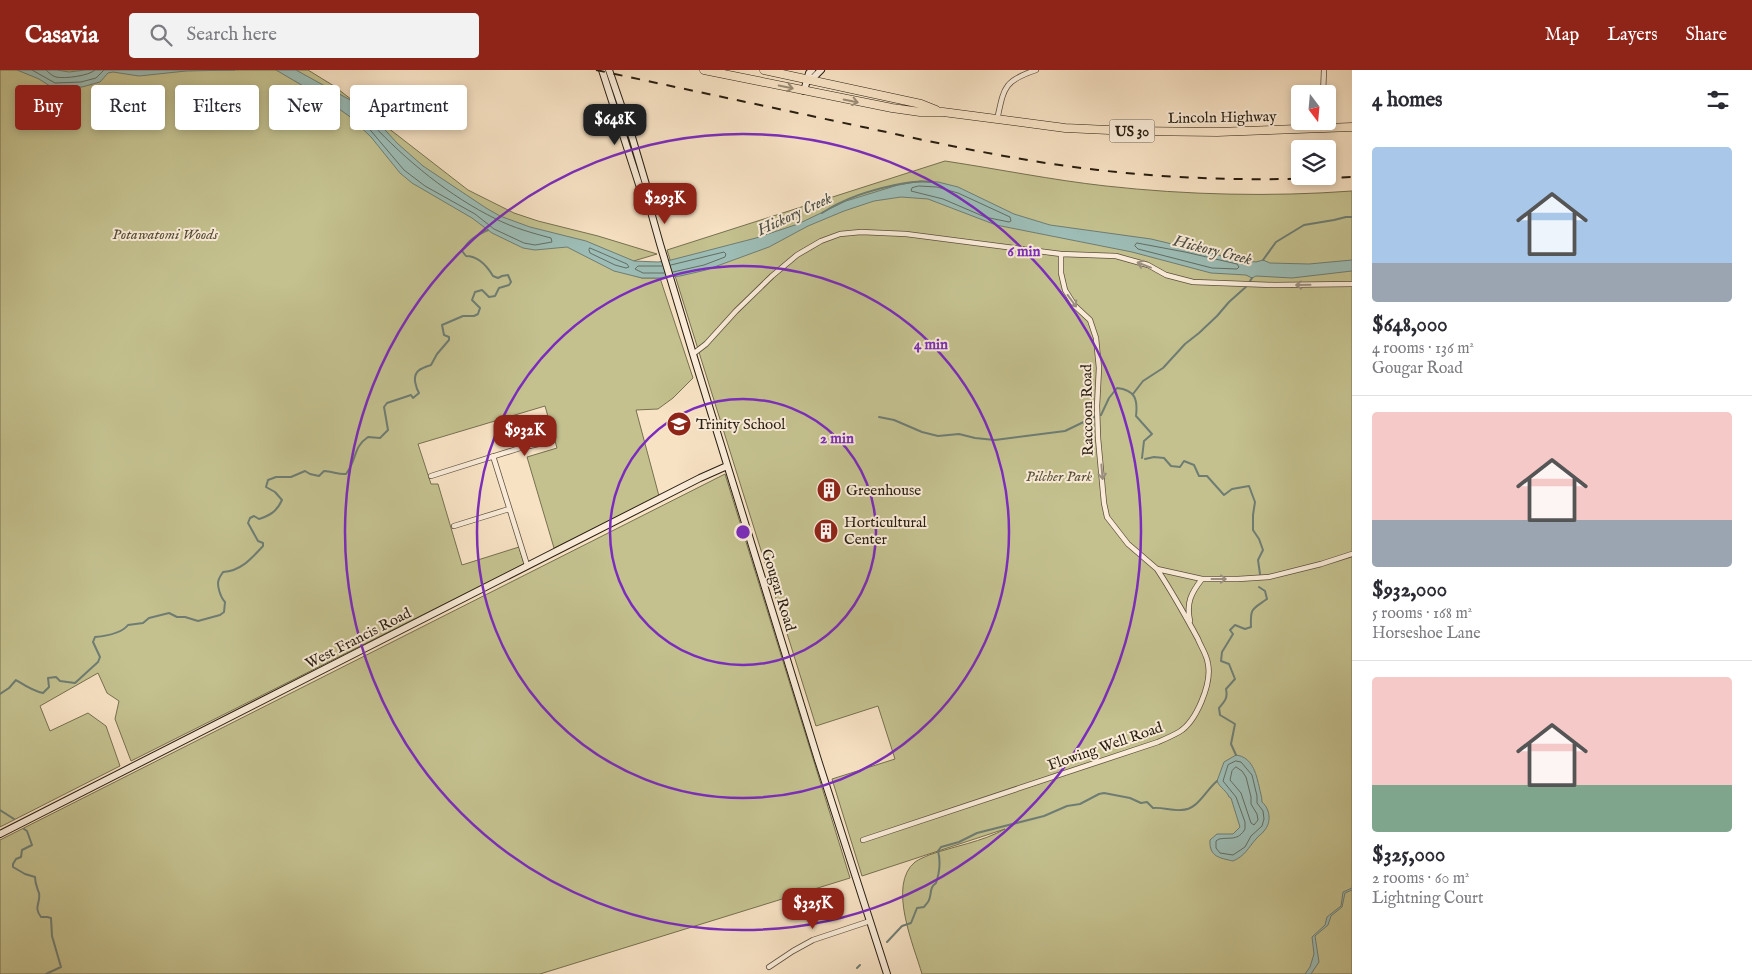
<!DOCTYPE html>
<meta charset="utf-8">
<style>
:root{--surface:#fff;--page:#f2f2f3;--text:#2b2b33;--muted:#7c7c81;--line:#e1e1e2;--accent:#8f2418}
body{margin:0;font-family:"IM FELL English",serif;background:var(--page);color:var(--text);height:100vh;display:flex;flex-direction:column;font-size:19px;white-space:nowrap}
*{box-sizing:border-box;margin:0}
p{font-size:16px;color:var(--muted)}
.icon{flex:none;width:28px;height:28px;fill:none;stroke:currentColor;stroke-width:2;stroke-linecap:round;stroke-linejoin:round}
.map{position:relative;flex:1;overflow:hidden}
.drawer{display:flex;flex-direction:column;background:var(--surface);width:400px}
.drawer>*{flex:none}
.hud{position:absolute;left:15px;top:15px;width:475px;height:45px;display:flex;gap:10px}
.needle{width:32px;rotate:164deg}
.tools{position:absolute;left:1291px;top:15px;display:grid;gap:10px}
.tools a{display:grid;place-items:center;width:45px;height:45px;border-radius:5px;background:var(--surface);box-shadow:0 2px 8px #0003;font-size:25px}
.price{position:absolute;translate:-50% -42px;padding:0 11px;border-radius:10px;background:var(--accent);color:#fff;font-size:16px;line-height:32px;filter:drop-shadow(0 1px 2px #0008)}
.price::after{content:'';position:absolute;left:50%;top:30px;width:15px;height:11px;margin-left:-8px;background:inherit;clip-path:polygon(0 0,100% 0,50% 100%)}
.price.current{background:#222;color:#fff}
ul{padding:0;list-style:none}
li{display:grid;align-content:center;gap:10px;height:265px;padding:0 20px}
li+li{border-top:1px solid var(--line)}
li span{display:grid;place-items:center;height:155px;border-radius:5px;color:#555}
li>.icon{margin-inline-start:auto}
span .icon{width:90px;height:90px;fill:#fffc;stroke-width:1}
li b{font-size:21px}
h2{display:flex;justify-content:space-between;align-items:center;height:60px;padding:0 20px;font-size:21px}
.chip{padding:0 18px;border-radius:5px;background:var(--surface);box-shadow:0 2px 8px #0003;font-size:18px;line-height:45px}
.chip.current{background:var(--accent);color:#fff}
header{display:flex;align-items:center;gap:30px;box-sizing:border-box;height:70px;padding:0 25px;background:var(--accent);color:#fff}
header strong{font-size:24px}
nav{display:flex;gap:28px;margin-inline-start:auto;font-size:18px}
.search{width:350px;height:45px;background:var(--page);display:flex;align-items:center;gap:12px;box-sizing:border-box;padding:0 18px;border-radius:5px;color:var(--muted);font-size:19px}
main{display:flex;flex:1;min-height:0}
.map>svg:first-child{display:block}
.green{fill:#c4c18f;stroke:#767050}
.water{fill:#9dbdb6;stroke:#6e7d74}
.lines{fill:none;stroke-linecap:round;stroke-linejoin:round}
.shore{stroke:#626e64;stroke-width:1}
.stream{stroke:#6e7d74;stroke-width:2}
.street-casing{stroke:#5c4f3e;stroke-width:6}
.secondary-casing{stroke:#281e11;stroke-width:8}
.primary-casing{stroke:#281e11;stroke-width:9}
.street{stroke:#faecd9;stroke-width:4.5}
.secondary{stroke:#faecd9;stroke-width:6}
.primary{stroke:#f7e2c4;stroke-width:8}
.rail{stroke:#281e11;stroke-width:2;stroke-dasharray:9 9;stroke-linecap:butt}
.oneway{stroke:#9a8a73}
.oneway2{stroke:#9c8f7f}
.ring{fill:none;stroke:#7b2cbf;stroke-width:2.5}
.labels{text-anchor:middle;stroke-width:4;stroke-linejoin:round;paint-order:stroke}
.shield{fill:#faecd9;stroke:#675c4d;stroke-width:1}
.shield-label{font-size:14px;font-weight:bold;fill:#281e11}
.street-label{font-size:15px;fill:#281e11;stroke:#faecd9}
.park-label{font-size:15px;font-style:italic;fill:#574f37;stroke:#faecd9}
.poi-label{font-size:15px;fill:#281e11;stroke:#faecd9;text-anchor:start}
.water-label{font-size:16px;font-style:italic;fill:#4b4e43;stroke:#faecd9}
.centre{fill:#7b2cbf;stroke:#faecd9;stroke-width:2.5}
.ring-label{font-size:15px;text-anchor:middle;font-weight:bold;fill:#7b2cbf;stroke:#faecd9;stroke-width:4;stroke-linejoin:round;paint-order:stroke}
</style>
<header>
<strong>Casavia</strong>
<div class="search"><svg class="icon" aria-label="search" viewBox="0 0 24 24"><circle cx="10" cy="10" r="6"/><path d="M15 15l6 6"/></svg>Search here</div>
<nav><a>Map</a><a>Layers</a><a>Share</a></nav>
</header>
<main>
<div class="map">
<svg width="1352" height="904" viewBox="0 0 1352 904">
<rect width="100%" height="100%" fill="#f7e2c4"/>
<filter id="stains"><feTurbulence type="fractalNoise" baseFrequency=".004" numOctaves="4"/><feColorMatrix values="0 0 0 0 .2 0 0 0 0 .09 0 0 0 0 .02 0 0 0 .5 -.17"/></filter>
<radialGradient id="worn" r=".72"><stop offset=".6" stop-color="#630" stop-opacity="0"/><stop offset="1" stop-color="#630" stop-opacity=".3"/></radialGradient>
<!-- green -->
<path class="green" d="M0,0H308L334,16L468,120L514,143L538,151L598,166L657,184L610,198L642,208H660L693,308L673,328L658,339L636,340L659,426L554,478L527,387L557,378L545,336L418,374L431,414H438L462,495L519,477L524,494L131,691L115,649L119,631L107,623L98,603L40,636L50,661L88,643L106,656L120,696L0,757Z
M945,91C998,99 1052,110 1106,116C1187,125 1271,127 1352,121V904H922C914,876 887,815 915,792C919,789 925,787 929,785C954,776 982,772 1005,759L862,806L832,709L895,689L878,636L816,656L667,180Z
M725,404L850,808L540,904H0V770Z"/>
<!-- water -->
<path class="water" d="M17,0H57L69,2L85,0H235L186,1L139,6L113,2L108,3L100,12L82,17L53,18L39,9Z
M276,0H296L352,31L375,49L397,73L423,96L486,138L500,146L530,157L586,171L634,191L658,192L671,190L756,168L798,154L846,131L898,115L920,111L938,112L958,117L1014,144L1050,155L1151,169L1239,190L1256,192L1263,190L1270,193L1309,194L1352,190V201L1292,208L1256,206L1252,208L1246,205L1211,203L1132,182L996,155L928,129L901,127L874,131L844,141L808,156L769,177L706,200L680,206L660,208H642L614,201L567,177L535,180L523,178L492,163L472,148L412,113L400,103L371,67L349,46L322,27Z
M1236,685C1252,687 1256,703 1259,716C1260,722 1262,726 1262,732C1270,739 1272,752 1264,761C1262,764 1258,766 1256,769C1248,778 1245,786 1233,791C1220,788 1209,787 1210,770L1217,764H1233L1240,757L1231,728L1229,727C1227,721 1220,718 1217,711L1224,692Z
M1352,818V820L1345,823L1342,837L1331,846L1328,855L1315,866L1319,892L1311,904H1305L1310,897L1314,884L1312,867L1325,855L1327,847L1341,836L1343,822Z"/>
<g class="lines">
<!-- shore -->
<path class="shore" d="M32,0L55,13L81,12L96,8L104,0
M46,0C48,2 52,6 56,7C64,9 89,6 95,0
M367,52L371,53C407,91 449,126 496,149C514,158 532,163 551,168L552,172L535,175L524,173L494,159L475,144L425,116L404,100L366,55Z
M919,116L937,117L958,123L1010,147L1011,151L1009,152L985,147L943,129L911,121L912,118Z
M1137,173L1185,182L1237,194L1239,197L1237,199L1212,198L1138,179L1135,176Z
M590,178L627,194L629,197L626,198L615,195L590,183L589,180Z
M671,195L724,182L726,184L725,187L704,195L673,202
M662,196H638L635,199L643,203H664
M1236,691L1241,692L1252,705L1257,726V733L1263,741L1264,749L1262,756L1251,766L1245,777L1233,785L1220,783L1216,778V771L1219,769C1231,767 1238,771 1245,759V752L1236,727L1223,711L1228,695Z
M1236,697L1242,701L1246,707L1251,727V734L1257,744L1258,750L1254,755L1251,753L1241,723L1230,710L1232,701Z"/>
<!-- stream -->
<path class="stream" d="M822,143C845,128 868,121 895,115C907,113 918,110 930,112
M1263,190L1276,172L1304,155L1334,150L1346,147H1352
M1250,211L1252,208
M1133,324L1143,311L1163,298L1185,274L1199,263L1217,246L1229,232L1248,215
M1101,345L1109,328L1117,318C1135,320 1138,329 1136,346L1152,364L1144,371L1142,388
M879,347L894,350L922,362L938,366L959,364L975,368L995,370L1065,361L1094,347
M1145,389L1154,387L1164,388L1171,396L1180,397L1184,391L1194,395L1199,406H1207L1224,425L1232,419L1249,416L1255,432L1253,445V460L1259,469L1263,480L1258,490L1260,504
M0,624L9,618L16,610C24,615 33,621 43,623L49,617L48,608L56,607L60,611L75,613L98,592L100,587L93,572L95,567C106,566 121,564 128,555L143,553L149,548L169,543L177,547H185L198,551L220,545L224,542L225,532C221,528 216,515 219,509C220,506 222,504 223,502C241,501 252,488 263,476V473L258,471L248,453L250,448L254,446L259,449C271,445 277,441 282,430L275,422L266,417L268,410L276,407H291L305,401L310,404L319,406L324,401C332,401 339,405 346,404C357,390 353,377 368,367L380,368L388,360L384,337L387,333L411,325L413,328L419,323C416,318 416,316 415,311C414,300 422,298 431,295L437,284L449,270V267L444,265L442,255L463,246H474L478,244L480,238L472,230L475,222L482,220L489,227L495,226L499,218L509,215L511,212L508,205L502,206L498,208L493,206C487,196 479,186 466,186L462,181C469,169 476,166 488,160
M1236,685L1231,674L1235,654L1220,645L1219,638C1225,631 1228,628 1226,619L1235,609L1229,594L1221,591L1222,582L1233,564L1230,560L1235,555L1245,559L1251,557C1250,537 1253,539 1267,529L1265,521L1259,517
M0,740L14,749
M24,759L27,761L32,775L22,780L21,787L16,789L13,794V797L25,804L35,807C35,814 37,817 39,823C41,833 33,837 41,847H47L51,848L52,866L61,897L46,904
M887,872L902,856L911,853L917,838L924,837C926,834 928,833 929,830C932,823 929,818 936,813C940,801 941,792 938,781L941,777L959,772L977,763L1044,746L1067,736L1080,734L1099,724L1104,723L1130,728L1141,733L1147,732L1153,738C1163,737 1171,741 1181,740C1198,740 1205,721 1217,711
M857,898L860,895"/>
<defs>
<path id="street" d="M1323,24L1324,0
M997,50C1004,18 1003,11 1036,0
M1061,184V203L1065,220L1075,236L1090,250L1096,268L1099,298L1097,336L1098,368L1104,433L1107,447L1128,474L1157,499L1202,509
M693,284L706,274L736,241L772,206L797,185L821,171L840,164L861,162L906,164L1061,184L1116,186L1148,195L1166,205L1193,212L1274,215L1352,214
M493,386L527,495
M431,406L520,378L552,371
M454,456L509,439
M1190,551C1186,533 1191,523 1202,509H1238L1269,507L1321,494L1352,484
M863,770L1158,672C1165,669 1172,666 1179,662C1196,652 1212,614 1208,594C1207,585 1201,577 1198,569C1185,545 1172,522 1157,499
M769,897L793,881L813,870L870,851"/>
<path id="secondary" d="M602,0L644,130L650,141
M609,0L632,67L650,128L651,142L660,174L693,284L818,690L887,904
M809,10L814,7L821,0
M804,21L809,3L812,0
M0,764C234,647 466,525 700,408L727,396"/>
<path id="primary" d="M704,0L892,38L920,42H943L1065,58L1131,61L1217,62L1352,57
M764,0L921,34L936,40"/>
</defs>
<!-- street casing -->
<use href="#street" class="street-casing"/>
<!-- secondary casing -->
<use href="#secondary" class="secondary-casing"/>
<!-- primary casing -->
<use href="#primary" class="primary-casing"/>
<!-- street -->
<use href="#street" class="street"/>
<!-- secondary -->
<use href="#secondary" class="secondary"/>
<!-- primary -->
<use href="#primary" class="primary"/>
<!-- rail -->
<path class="rail" d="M596,0C685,19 774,38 863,57C941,74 1019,91 1098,100C1183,110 1267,111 1352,107"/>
</g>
<!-- one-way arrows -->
<defs><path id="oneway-shaft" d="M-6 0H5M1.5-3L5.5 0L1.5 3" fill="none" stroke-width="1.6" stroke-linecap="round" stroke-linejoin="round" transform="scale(1.25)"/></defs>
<g class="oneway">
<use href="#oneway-shaft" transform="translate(786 17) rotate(12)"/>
<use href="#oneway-shaft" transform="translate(851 31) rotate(11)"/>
</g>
<g class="oneway2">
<use href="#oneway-shaft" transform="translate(1144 195) rotate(-159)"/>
<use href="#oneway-shaft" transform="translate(1303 215) rotate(179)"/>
<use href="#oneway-shaft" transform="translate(1072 231) rotate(54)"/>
<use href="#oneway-shaft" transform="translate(1102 402) rotate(85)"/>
<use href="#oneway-shaft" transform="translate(1219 509)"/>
</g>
<!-- distance rings -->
<g class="ring">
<circle cx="743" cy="462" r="133"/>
<circle cx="743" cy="462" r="266"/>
<circle cx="743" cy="462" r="398"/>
</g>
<!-- icons -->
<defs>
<symbol id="school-disc" viewBox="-11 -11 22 22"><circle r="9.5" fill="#8f2418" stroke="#faecd9"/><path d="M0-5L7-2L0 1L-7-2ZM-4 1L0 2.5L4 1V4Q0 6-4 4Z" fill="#fff"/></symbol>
<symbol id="building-disc" viewBox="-11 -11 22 22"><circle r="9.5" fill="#8f2418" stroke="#faecd9"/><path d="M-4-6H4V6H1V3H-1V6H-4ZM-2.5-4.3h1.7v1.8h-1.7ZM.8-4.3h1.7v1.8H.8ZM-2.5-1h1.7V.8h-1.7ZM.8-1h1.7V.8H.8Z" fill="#fff"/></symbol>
</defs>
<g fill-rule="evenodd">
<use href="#school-disc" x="665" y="340" width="28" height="28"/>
<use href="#building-disc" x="815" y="406" width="28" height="28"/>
<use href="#building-disc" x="812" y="447" width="28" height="28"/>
</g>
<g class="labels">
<!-- shield labels -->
<rect class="shield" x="1109.5" y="49.5" width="45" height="23" rx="4"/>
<g class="shield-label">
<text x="1132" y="66">US 30</text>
</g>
<!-- street labels -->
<g class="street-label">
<text transform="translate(1222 47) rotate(-1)" y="5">Lincoln Highway</text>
<text transform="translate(1087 340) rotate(-91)" y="5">Raccoon Road</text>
<text transform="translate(779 520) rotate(73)" y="5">Gougar Road</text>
<text transform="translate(358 568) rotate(-27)" y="5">West Francis Road</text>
<text transform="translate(1105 676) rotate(-19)" y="5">Flowing Well Road</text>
</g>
<!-- park labels -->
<g class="park-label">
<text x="165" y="169">Potawatomi Woods</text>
<text x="1059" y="411">Pilcher Park</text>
</g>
<!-- poi labels -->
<g class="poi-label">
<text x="696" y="359">Trinity School</text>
<text x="846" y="425">Greenhouse</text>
<text x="844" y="457">Horticultural<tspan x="844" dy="17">Center</tspan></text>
</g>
<!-- water labels -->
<g class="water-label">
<text transform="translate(794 143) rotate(-25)" y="6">Hickory Creek</text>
<text transform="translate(1213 179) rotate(14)" y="6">Hickory Creek</text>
</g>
</g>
<circle cx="743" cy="462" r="8" class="centre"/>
<g class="ring-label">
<text x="1024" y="186">6 min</text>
<text x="931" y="279">4 min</text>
<text x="837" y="373">2 min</text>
</g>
<rect width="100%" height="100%" filter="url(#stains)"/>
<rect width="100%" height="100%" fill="url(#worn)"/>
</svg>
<div class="tools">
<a><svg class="needle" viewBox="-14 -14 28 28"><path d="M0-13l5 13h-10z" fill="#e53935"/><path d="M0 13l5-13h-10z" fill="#7c7c81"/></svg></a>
<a><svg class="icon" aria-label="layers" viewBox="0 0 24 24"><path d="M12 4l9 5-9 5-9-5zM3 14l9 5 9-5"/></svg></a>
</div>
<b class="price current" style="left:615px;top:76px">$648K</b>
<b class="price" style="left:665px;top:155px">$293K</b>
<b class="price" style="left:525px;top:387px">$932K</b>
<b class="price" style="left:813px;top:860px">$325K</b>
<div class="hud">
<a class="chip current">Buy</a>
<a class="chip">Rent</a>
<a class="chip">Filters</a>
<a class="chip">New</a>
<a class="chip">Apartment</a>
</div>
</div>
<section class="drawer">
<h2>4 homes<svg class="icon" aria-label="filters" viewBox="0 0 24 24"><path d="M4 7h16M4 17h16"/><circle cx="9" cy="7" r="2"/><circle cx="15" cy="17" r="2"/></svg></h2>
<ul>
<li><span style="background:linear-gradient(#a9c7e8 75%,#9aa5b1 0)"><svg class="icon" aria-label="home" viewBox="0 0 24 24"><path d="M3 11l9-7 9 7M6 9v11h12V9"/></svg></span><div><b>$648,000</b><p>4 rooms · 136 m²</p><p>Gougar Road</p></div></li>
<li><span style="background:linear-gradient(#f6c9c9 70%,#9aa5b1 0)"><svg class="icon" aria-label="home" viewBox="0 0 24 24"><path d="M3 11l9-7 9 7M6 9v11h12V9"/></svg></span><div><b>$932,000</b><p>5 rooms · 168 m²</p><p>Horseshoe Lane</p></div></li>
<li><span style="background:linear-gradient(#f6c9c9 70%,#7fa58c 0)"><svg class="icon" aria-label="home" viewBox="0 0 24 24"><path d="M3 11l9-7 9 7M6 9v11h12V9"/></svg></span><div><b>$325,000</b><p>2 rooms · 60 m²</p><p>Lightning Court</p></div></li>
</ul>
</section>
</main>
